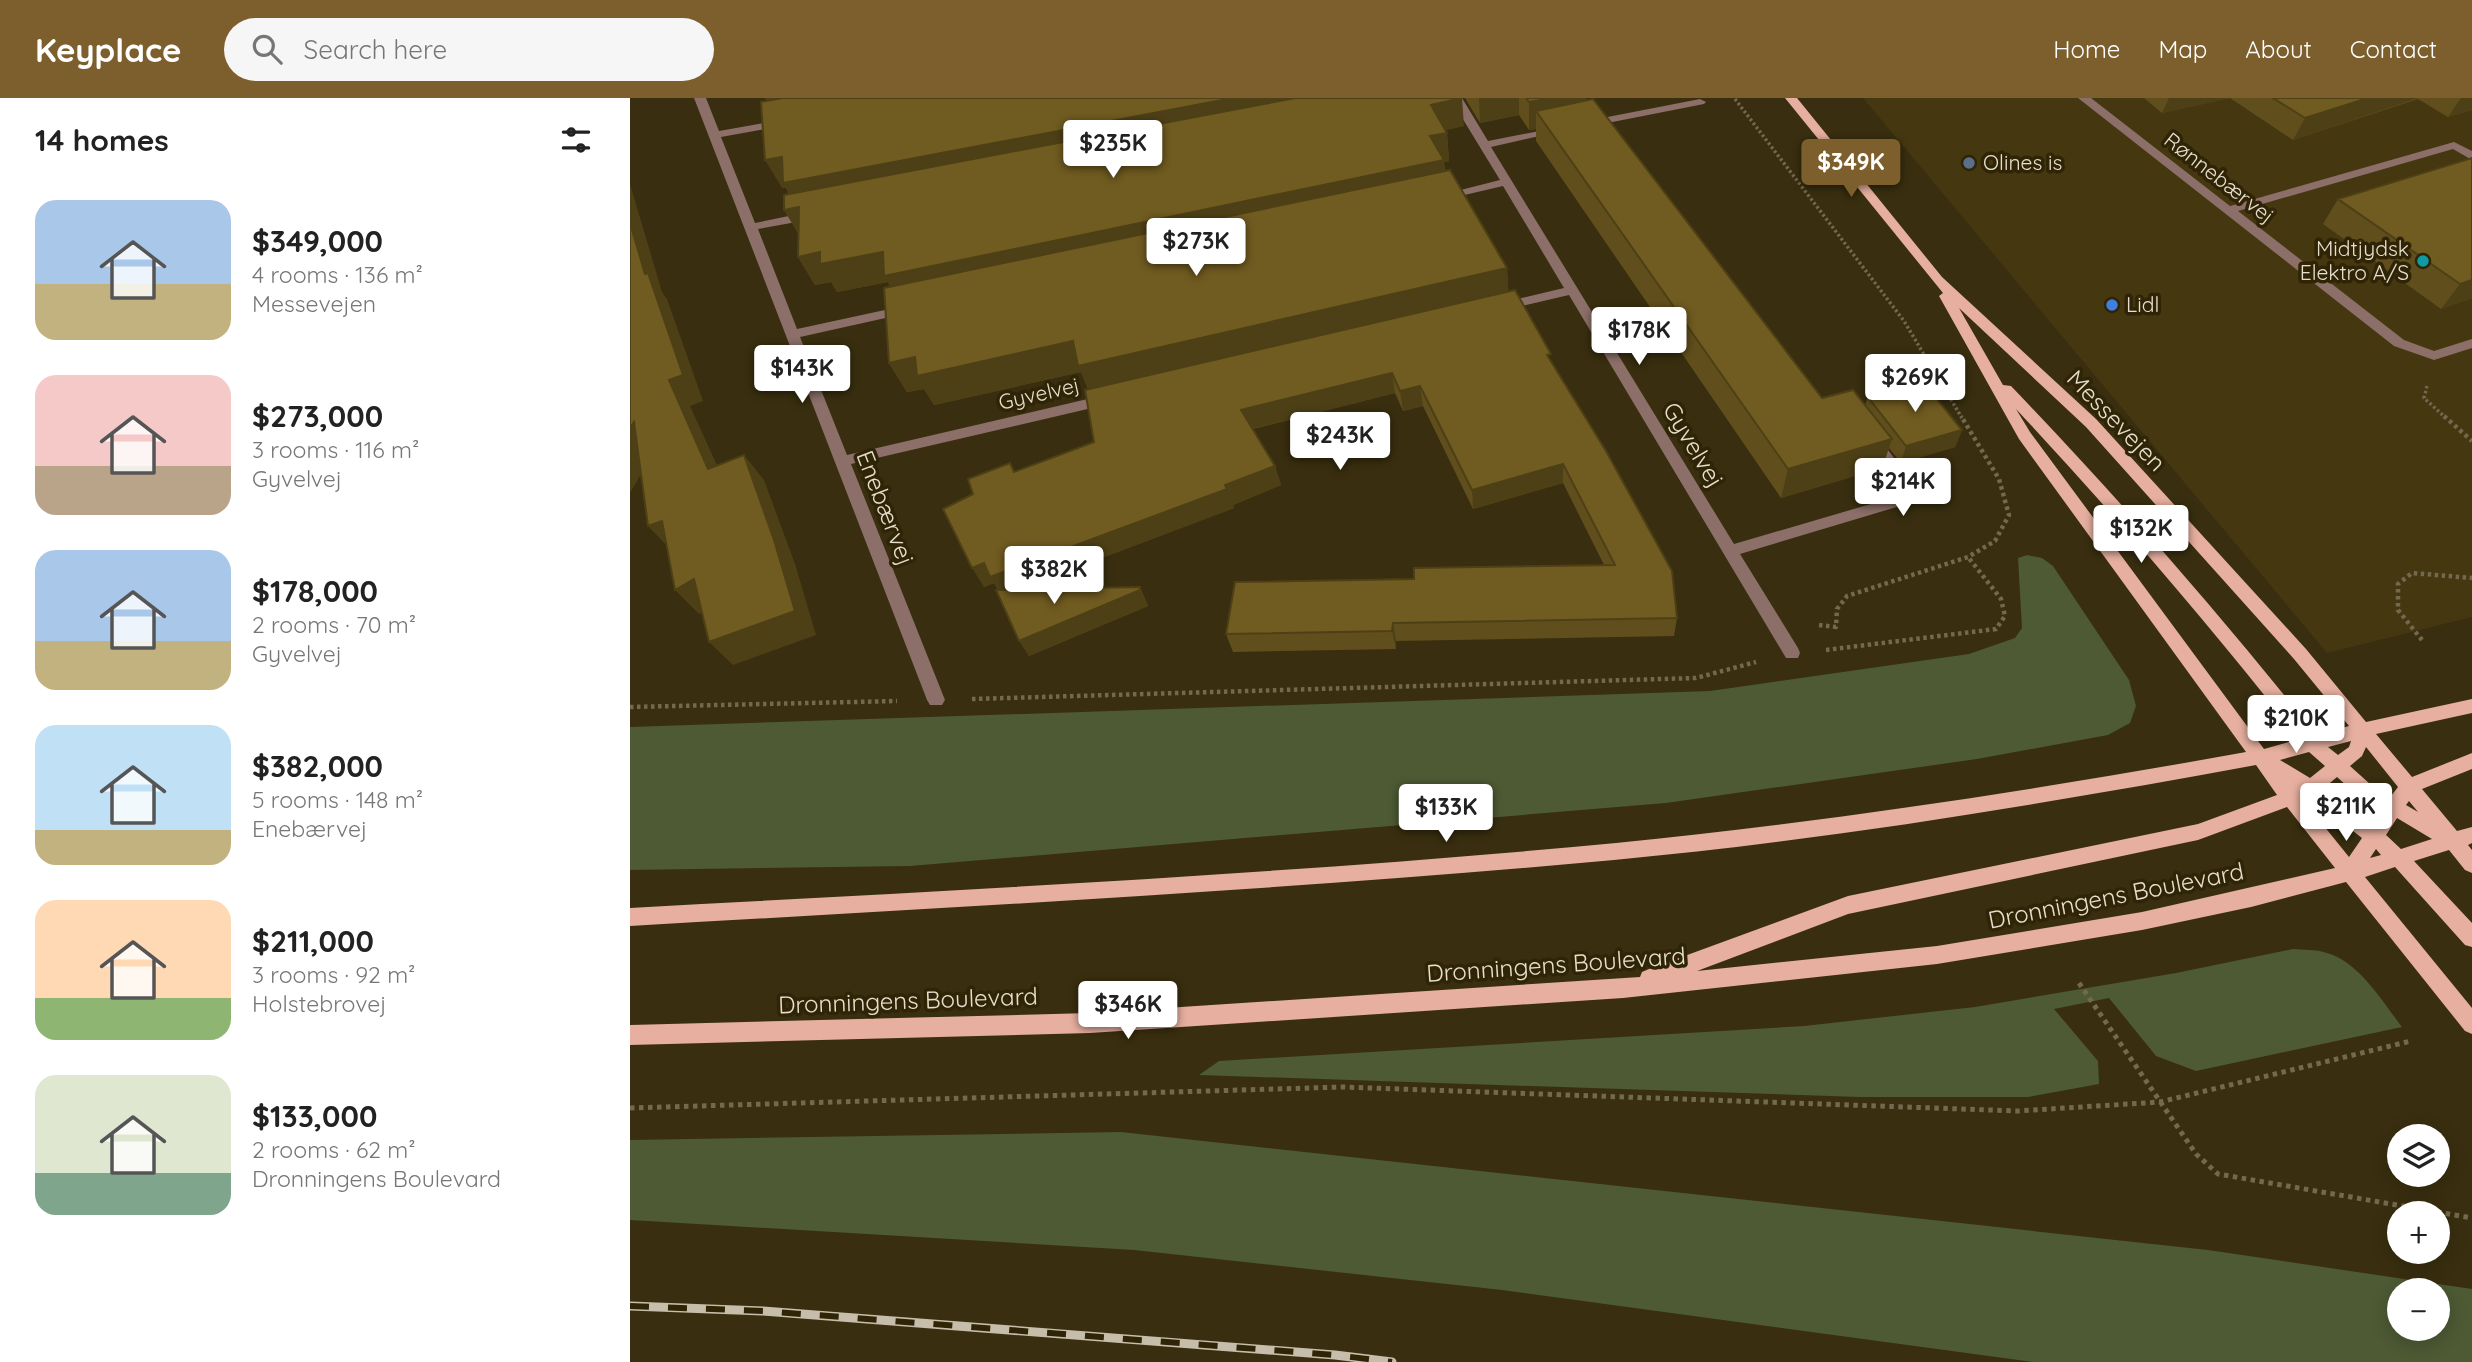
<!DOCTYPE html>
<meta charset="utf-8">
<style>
:root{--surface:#fff;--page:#f6f6f6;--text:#222;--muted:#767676;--accent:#7c5f2c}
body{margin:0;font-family:Quicksand,sans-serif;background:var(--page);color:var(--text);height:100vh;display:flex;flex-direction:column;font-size:26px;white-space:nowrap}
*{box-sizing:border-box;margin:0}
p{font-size:23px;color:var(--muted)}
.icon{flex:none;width:38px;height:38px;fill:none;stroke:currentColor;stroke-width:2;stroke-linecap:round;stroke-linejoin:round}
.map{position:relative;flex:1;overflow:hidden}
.drawer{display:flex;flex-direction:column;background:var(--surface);width:630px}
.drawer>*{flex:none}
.buttons{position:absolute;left:1757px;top:1026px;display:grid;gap:14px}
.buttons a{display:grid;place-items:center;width:63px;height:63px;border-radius:50%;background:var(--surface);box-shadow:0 4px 18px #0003;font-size:35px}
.price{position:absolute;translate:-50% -60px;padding:0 16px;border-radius:7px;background:#fff;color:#222;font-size:23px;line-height:46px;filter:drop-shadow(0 2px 4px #0008)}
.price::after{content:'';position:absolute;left:50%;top:42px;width:21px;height:16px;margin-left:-10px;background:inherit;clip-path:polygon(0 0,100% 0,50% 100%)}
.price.current{background:var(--accent);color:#fff}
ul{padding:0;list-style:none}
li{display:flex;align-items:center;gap:21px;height:175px;padding:0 35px}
li span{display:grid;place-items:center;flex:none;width:196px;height:140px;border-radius:21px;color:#555}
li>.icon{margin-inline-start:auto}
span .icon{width:84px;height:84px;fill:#fffc;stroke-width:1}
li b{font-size:30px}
h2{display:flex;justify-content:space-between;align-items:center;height:84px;padding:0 35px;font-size:30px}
header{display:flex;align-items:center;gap:42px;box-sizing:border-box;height:98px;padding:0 35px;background:var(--accent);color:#fff}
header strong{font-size:33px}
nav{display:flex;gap:38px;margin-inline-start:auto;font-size:24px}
.search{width:490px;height:63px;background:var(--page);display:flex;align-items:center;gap:18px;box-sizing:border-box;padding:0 24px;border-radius:38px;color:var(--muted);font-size:26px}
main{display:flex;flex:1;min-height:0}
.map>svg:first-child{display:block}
.built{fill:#453710}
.green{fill:#4d5a34;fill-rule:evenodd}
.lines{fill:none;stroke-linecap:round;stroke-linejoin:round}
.path-far2{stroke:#72694e;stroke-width:3.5;stroke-dasharray:2.5 2.5;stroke-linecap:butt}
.path-far1{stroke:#72694e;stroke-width:4.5;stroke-dasharray:3.5 3.5;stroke-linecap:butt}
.path{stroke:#72694e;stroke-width:5;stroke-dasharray:4.5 4.5;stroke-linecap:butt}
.minor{fill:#8b6f68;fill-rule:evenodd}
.major{fill:#e6af9f;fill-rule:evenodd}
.rail-casing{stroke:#c6beab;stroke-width:9}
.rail{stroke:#2f2405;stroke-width:6;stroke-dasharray:19;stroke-linecap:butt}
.wall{fill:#604e1c}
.shaded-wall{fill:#4e4016}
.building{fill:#705b20;stroke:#4e4016;stroke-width:2}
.service-dot{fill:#5c6f8a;stroke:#2f2405;stroke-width:2.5}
.culture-dot{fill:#0f9aa8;stroke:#2f2405;stroke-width:2.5}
.shop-dot{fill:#3f7fe0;stroke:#2f2405;stroke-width:2.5}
.labels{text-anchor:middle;stroke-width:7;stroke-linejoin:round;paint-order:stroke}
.far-poi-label{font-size:21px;fill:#e6dfce;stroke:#2f2405;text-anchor:start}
.far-street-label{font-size:21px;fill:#e6dfce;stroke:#2f2405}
.street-label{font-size:24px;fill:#e6dfce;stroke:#2f2405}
</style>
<header>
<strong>Keyplace</strong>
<div class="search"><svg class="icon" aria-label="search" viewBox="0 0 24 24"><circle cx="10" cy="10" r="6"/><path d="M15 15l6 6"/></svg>Search here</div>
<nav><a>Home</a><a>Map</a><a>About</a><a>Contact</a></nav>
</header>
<main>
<section class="drawer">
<h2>14 homes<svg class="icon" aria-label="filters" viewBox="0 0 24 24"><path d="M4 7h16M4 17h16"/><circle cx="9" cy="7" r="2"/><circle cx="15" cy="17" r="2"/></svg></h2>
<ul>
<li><span style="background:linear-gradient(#a9c7e8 60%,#c2b280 0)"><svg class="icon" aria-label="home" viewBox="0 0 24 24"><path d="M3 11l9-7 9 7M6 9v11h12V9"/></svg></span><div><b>$349,000</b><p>4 rooms · 136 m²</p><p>Messevejen</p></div></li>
<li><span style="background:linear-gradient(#f6c9c9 65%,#b9a48a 0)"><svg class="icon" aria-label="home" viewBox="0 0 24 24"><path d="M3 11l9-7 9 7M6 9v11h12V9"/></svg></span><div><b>$273,000</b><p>3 rooms · 116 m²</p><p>Gyvelvej</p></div></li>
<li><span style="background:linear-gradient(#a9c7e8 65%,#c2b280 0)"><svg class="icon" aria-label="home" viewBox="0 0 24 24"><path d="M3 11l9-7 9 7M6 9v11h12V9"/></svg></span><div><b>$178,000</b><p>2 rooms · 70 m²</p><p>Gyvelvej</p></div></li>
<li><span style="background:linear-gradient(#bfe0f5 75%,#c2b280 0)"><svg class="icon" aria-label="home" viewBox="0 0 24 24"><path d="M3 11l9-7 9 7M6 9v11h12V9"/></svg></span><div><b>$382,000</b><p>5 rooms · 148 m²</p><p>Enebærvej</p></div></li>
<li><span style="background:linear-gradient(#ffd9b3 70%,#8fb573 0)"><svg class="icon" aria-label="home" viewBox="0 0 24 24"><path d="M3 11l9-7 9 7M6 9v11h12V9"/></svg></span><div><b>$211,000</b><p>3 rooms · 92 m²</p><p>Holstebrovej</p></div></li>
<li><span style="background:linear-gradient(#dfe7d0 70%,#7fa58c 0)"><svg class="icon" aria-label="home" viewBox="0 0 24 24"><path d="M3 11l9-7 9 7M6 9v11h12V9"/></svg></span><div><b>$133,000</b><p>2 rooms · 62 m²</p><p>Dronningens Boulevard</p></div></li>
</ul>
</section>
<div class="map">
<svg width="1842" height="1264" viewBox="0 0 1842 1264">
<rect width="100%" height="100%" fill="#392e0f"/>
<!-- built -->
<path class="built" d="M1233,0H1842V519L1697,555Z"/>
<!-- green -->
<path class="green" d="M1397,457L1412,460L1423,468L1499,582L1506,608L1500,625L1478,637L1347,661L1036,705L280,768L0,772V629L1080,593L1339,556L1385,540L1392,530L1388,460Z
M1663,851C1673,852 1686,851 1697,855C1729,864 1752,903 1772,929L1566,973L1526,958L1479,900L1424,911L1468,963L1469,986L1398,999H1229L569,977L589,963L1174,928L1345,909L1546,875Z
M491,1034L1578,1152L1842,1191V1264H1403L872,1192L504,1152L0,1122V1042ZM1769,1192H1808V1230H1769Z"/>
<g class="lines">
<!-- path-far2 -->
<path class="path-far2" d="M1105,1L1274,223L1332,320
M1797,288L1794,300L1816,320"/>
<!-- path-far1 -->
<path class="path-far1" d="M1814,318L1842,343
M1189,527L1206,529L1207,511L1217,498L1338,459L1365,443L1379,417L1369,381L1331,318
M1792,542L1768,512V486L1782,475L1842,480
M1196,552L1366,531L1375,518L1371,501L1338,459
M342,601L1066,580L1126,564
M0,609L267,603"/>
<!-- path -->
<path class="path" d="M1449,885L1566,1056L1588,1076L1842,1120
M0,1010L713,989L1388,1013L1530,1004L1781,943"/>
<!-- minor -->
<path class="minor" d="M64,0H76L89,33L157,21L163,24L157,27L91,39L125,125L183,113L189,117L183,121L128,131L167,231L278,207L285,211L278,215L170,239L217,357L479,296L486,301L479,306L221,366L315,602L312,607H300L297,602Z
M820,0H832L858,43L930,29L936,32L861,49L1104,446L1275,396L1236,343L1243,338L1248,339L1290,394L1293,398L1290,402L1110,456L1168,550L1170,555L1168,560H1156L939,197L871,213L864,209L866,206L934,190L873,88L809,103L803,99L870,82Z
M1448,0H1461L1600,108L1824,44L1842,53V62L1823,51L1608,113L1774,242L1804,253L1842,241V250L1804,262L1764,248Z
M1070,1L1076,4L1074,6L957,29L951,26L957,23Z"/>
<!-- major -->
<path class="major" d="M1155,0H1167L1312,179L1466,321L1676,551L1736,624L1842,601V615L1746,636L1782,679L1842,655V671L1792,691L1827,733L1842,729V745L1838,747L1842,752V775L1835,772L1819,752L1784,763L1842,825V849L1835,847L1765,769L1735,779L1842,910V936L1835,933L1716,784L1621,809L1512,832L1307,866L993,900L460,935L0,947V927L460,915L1010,879L1012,874L1019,871L1218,798L1568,726L1647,697L1626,667C1413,706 1199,742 984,762C657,792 328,809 0,828V810C329,792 658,776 986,745C1197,724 1407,692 1616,654L1389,341L1309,198L1313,195ZM1329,210L1456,329L1664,561L1719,628L1686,637C1590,515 1488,400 1381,288L1373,287ZM1386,311C1485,417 1580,527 1669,641L1634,651L1400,334ZM1721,643L1719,649L1708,657L1698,649ZM1736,649L1768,689L1761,698L1740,686L1720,668L1732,658ZM1679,654L1695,668L1680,680L1650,662ZM1707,679L1728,698L1752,712L1742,726L1694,690ZM1679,699L1732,740L1719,759L1673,702ZM1779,703L1788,714L1776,707ZM1657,709L1705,770L1512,814L1307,848L1067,873L1218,816L1568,742ZM1767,720L1802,741L1771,751L1756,737ZM1746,751L1751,757L1740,760Z"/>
<defs>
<path id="rail" d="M0,1208L133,1213L705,1257L762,1264"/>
</defs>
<!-- rail casing -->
<use href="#rail" class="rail-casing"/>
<!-- rail -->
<use href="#rail" class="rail"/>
</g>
<!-- wall -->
<path class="wall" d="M135,0L834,28L815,32L817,35L819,63L814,64L815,73L877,170L878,193L921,264L1047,520L1044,538L766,543V551L603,554L596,536L784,481L974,467L933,385L843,411L793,308L773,313L765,295L623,331L645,368L651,387L603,407L604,410L387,492L510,489L518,508L399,558L368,492L364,485L354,489L343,396L380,365L385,374L464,344L458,291L451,274L304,307L294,291L277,294L259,265L260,189L258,184L207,194L201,184L185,187L168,159V135L154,112L159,96L156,90H152L137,3Z
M835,0H956V3L1192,300L1235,307L1238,299L1332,332L1325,349L1271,365L1259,350L1252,370L1151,400L906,43V31L899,32L889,17L850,25Z
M1514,0H1842V12L1818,19L1788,1L1663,42L1600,0L1532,15Z
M1842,60V200L1811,211L1693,126L1708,101Z"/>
<!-- shaded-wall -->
<path class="shaded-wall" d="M135,0H264L147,20Z
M603,0H754L172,141L154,112L168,109L156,90H152L135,62Z
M832,0L834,28L803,35L801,7Z
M849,0H889V17L850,25Z
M922,0H956L955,22L906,13V31L899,32V4Z
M1539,0H1600L1532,15Z
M1738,0H1788L1663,42L1675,20Z
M1831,0H1842V12L1818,19Z
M817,35L819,63L814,64L816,91L270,206L258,184L207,194L201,184L185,187L168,159Z
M0,86L32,194L37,201L73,303L60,308L100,396L78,371L39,282L15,176L0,125Z
M877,170L879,200L461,298L451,274L304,307L294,291L277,294L259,265L285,259L443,243Z
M1842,182V200L1811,211L1830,186Z
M762,275L765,295L617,332L611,312Z
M790,288L793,308L773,313L770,293Z
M4,324L26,350L0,395V330Z
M1332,332L1325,349L1271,365L1276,348Z
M1262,341L1252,370L1151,400L1158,371Z
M114,357L134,382L165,466L186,537L103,567L79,544Z
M933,366V385L843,411L842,392Z
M645,368L651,387L603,407L604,410L372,498L364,485L354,489L342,470L354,465L595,387Z
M32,423L41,452L18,428Z
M64,481L87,505L69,516L45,492Z
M510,489L518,508L399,558L389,543Z
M763,525L766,543V551L762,533Z"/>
<!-- building -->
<path class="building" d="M153,0H603L153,85L152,59L135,62L131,4Z
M665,0H832L801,7L817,35L800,38L814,62L254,178L253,154L190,166V154L168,159L169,109L154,112V97Z
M896,0H922L899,4Z
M1643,0H1738L1675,20Z
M963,1L1192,300L1223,292L1262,341L1158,371L906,13Z
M1842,60V182L1830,186L1708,101Z
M820,72L877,170L448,268L443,243L287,278L285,259L259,265L254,190Z
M0,125L15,176L18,175L53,277L39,282L78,371L114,357L144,442L165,513L79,544L64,481L45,492L32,423L18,428L4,324L0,330Z
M885,192L921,256L917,257L976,353L1042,473L1047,520L763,525L762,533L596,536L605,484L784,481V470L985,467L933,366L842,392L790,288L770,293L762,275L611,312L645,368L595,387L597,391L360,479L354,465L342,470L313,411L343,396L338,381L380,365L384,374L464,344L455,292Z
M1294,285L1332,332L1276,348L1238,299Z
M510,489V492L389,543L366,492Z"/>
<!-- markers -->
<circle class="service-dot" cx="1339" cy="65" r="7"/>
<circle class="culture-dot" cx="1793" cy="163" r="7"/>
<circle class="shop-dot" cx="1482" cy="207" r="7"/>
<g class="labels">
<!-- far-poi labels -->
<g class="far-poi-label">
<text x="1353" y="72">Olines is</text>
<text x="1779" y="158" text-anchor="end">Midtjydsk<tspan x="1779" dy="24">Elektro A/S</tspan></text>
<text x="1496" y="214">Lidl</text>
</g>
<!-- far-street labels -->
<g class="far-street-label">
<text transform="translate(1589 80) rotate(38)" y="7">Rønnebærvej</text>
<text transform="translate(409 296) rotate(-13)" y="7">Gyvelvej</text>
</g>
<!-- street labels -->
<g class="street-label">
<text transform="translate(1486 323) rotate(46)" y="8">Messevejen</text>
<text transform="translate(1063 347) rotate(59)" y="8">Gyvelvej</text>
<text transform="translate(255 410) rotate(69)" y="8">Enebærvej</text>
<text transform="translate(1486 798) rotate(-11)" y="8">Dronningens Boulevard</text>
<text transform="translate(926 867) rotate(-4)" y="8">Dronningens Boulevard</text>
<text transform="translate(278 903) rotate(-2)" y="8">Dronningens Boulevard</text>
</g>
</g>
</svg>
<div class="buttons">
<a><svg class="icon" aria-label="layers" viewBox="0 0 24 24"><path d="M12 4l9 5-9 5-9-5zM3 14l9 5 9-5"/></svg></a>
<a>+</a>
<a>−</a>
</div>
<b class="price" style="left:483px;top:82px">$235K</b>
<b class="price current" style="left:1221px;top:101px">$349K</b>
<b class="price" style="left:566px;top:180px">$273K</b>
<b class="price" style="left:1009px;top:269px">$178K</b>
<b class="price" style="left:172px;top:307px">$143K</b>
<b class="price" style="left:1285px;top:316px">$269K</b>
<b class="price" style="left:710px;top:374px">$243K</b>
<b class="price" style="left:1273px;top:420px">$214K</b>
<b class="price" style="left:1511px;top:467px">$132K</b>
<b class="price" style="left:424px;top:508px">$382K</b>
<b class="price" style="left:1666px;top:657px">$210K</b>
<b class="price" style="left:1716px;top:745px">$211K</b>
<b class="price" style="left:816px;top:746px">$133K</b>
<b class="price" style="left:498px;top:943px">$346K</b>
</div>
</main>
